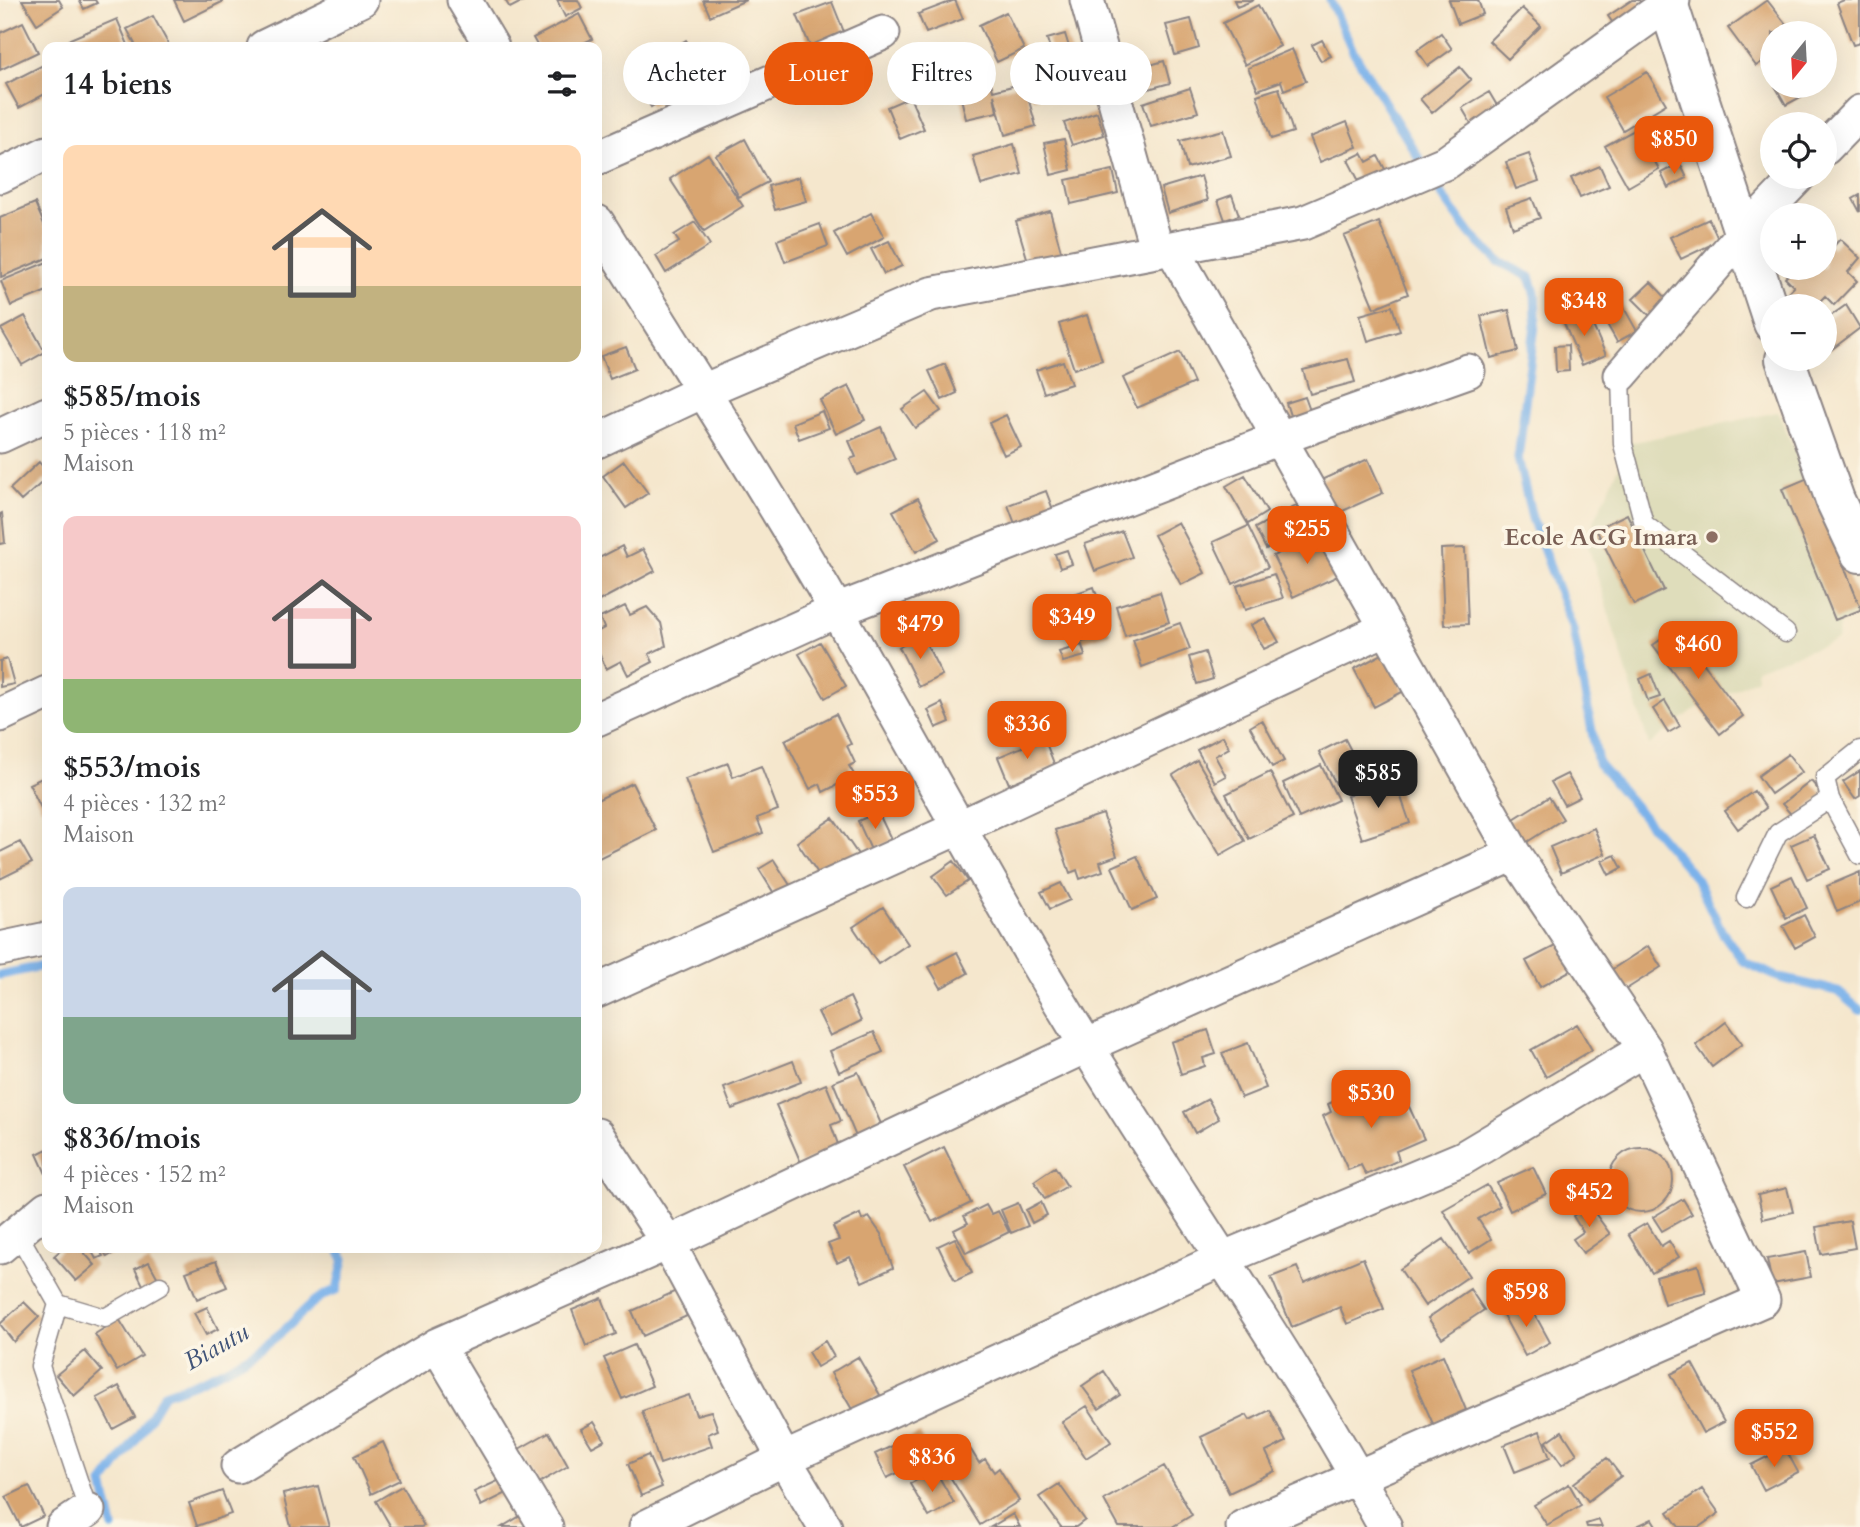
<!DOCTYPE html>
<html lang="fr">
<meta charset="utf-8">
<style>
:root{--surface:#fff;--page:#f6f6f6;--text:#202124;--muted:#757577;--accent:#ea580c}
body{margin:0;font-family:Cardo,serif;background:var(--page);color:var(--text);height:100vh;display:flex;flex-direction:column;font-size:26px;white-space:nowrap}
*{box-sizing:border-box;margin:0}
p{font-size:23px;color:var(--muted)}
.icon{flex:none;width:38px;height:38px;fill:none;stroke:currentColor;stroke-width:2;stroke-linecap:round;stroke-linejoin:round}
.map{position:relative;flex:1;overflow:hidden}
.details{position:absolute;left:42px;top:42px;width:560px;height:1211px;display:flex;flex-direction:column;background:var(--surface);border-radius:14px;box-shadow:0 7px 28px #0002}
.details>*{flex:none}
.top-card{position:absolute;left:623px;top:42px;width:665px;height:63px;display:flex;gap:14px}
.needle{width:46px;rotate:198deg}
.controls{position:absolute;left:1760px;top:21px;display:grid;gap:14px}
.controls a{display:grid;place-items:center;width:77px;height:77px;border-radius:50%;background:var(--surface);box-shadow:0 7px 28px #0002;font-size:35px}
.price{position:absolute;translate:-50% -60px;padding:0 16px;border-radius:14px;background:var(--accent);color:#fff;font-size:23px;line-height:46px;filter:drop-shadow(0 2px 4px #0008)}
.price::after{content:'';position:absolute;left:50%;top:42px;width:21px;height:16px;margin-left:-10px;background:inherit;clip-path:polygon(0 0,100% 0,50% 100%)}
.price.selected{background:#222;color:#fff}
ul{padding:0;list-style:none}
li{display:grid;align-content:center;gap:14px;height:371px;padding:0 21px}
li span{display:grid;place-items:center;height:217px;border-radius:14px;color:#555}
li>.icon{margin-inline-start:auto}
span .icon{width:126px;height:126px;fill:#fffc;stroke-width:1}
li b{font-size:30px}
h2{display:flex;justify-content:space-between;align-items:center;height:84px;padding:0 21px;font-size:30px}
.tag{padding:0 24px;border-radius:32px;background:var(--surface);box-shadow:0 7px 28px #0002;font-size:24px;line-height:63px}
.tag.selected{background:var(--accent);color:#fff}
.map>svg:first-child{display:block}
.built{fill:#dfddbb}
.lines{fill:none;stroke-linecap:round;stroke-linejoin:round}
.stream{stroke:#7bb2ea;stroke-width:9}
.building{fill:#d8a571}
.service-casing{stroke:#8c8484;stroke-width:21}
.minor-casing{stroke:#8c8484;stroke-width:37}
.tertiary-casing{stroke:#8c8484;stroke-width:42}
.service{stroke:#fff;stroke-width:18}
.minor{stroke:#fff;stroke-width:33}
.tertiary{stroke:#fff;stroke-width:38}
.education-dot{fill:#8d6e63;stroke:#fcf5e5;stroke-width:2.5}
.labels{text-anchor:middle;stroke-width:7;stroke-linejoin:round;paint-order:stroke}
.education-label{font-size:24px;font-weight:bold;fill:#785e54;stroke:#fcf5e5;text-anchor:end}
.water-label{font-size:26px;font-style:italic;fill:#415478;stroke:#fcf5e5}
</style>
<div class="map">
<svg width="1860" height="1527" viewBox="0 0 1860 1527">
<rect width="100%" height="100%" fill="#fcf5e5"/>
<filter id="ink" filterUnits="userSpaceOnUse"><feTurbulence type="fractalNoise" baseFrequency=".0143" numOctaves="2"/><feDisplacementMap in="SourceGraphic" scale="14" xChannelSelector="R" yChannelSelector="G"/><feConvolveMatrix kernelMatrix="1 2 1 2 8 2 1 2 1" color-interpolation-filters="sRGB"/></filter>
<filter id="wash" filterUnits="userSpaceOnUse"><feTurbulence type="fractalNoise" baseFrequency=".00686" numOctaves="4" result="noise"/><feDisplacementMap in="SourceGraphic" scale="28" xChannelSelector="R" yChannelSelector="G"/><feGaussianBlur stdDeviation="1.57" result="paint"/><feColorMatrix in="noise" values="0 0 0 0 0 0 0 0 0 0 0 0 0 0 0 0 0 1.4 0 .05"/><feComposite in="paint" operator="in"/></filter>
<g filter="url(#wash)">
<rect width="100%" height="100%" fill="#f5e7cd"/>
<!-- built -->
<path class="built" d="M1778,412L1860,604V612L1839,624L1837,640L1756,669L1757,678L1692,711L1649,745L1586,539L1630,443Z"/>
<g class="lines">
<!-- stream -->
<path class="stream" d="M1330,0L1353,51L1439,191L1471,235L1498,261L1530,277L1535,292L1536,317L1518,458L1532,518L1573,630L1598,763L1697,880L1722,932L1744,962L1780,978L1837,991L1860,1010
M0,975L43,966L47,974
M113,1527L103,1484L139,1435L164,1394C206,1380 247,1361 282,1332C301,1316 312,1297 337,1290L344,1259L338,1248"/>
</g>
<g id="blocks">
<!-- building -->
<path class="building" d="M22,0H59L63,7L37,24Z
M79,0H95L97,3L84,9Z
M174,0H221L222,2L184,21Z
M505,0H525L510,8Z
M557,0H578L582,8L565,17Z
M703,0H746L710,16Z
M955,0L963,19L926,33L918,14Z
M1234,0H1254L1237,7Z
M1449,0H1478L1483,14L1458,24Z
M1632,0H1639L1646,10L1617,29L1608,16Z
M1767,0L1793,33H1773V55L1756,66L1728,28Z
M1844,0H1860V43L1853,45L1837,3Z
M832,2L846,37L812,51L797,15Z
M1258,5L1280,46L1245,65L1223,23Z
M1522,8L1541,26L1508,59L1489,41Z
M1006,12L1024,49L997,62L979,25Z
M579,14L592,39L575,47H538L533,38Z
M153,16L170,47H74L70,39L117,19L129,47L135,44L127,29Z
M1191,19L1199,48L1175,55L1166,25Z
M23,22L38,52L0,70V33Z
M1441,33L1452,49L1428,66L1417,50Z
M1065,34L1075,66L1057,72L1047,39Z
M686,40L706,71L681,86L661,55Z
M1322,40L1331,56L1321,61L1312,45Z
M1292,49L1306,81L1284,90L1281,81L1258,90L1248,68Z
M1164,61L1170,83L1134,93L1129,71Z
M45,64L47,93L19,108L6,84Z
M1773,65V81L1766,68Z
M656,66L674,92L651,107L634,80Z
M987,66L993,91L1024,83L1036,126L1005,135L994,95L997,112L966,119L955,73Z
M1460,67L1471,80L1432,113L1420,99Z
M1647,72L1666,104L1623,130L1604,97Z
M1061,74L1065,89L1033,98L1029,82Z
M1775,86H1804L1808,93L1786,105Z
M1190,88L1198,112L1151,126L1143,103Z
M1279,88L1293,132L1271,139L1257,95Z
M1489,92L1499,109L1472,125L1462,108Z
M910,97L924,129L900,139L887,107Z
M1097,112L1104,135L1072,145L1064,123Z
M1791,117L1797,124H1784Z
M1347,122L1357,147L1320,162L1310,137Z
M1681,122L1693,141L1664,160L1651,141Z
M1636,129L1659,169L1628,187L1605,146Z
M1223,130L1231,156L1187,168L1180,141Z
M745,139L768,182L739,197L716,155Z
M1064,139L1071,170L1051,175L1044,143Z
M1014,144L1022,174L981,185L973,156Z
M1362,153L1367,162L1378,156L1386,171L1361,185L1348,160Z
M708,154L743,206L704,231L670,179Z
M1529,154L1539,181L1516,189L1506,162Z
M1680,163L1687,178L1668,188L1661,173Z
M1600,166L1609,186L1580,198L1571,178Z
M1113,170L1118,193L1071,204L1066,180Z
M1201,176L1208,200L1168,213L1161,188Z
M799,177L806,201L775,210L768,186Z
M1232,195L1239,215L1225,220L1218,200Z
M1860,195V212L1853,199Z
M1532,198L1540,218L1513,228L1506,207Z
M35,203L47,231V258L1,277L0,218Z
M1050,211L1063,258L1030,268L1016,221Z
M871,213L884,237L847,257L834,233Z
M1709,219L1719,241L1681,259L1670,237Z
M695,222L710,245L666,273L656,256L679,242L674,235Z
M1379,222L1408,294L1374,308L1344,236Z
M820,224L828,246L785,262L777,240Z
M1840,239L1860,258L1848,272L1857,281L1834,305L1825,296L1815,306H1799L1787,294L1794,287L1785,278L1795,268H1825V242L1832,248Z
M889,241L902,266L884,274L871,249Z
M47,262V291L11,306L1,281Z
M1651,282L1673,305L1656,322L1633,299Z
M1619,299L1637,331L1617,342L1599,310Z
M1846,305L1860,328L1831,350L1825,343V320Z
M1392,306L1400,331L1368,341L1360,315Z
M1509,310L1518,351L1491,358L1481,316Z
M1586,310L1606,355L1582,365L1563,321Z
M1087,315L1102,360L1074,369L1059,324Z
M25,316L45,352L22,365L1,329Z
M1568,345L1569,371L1556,372L1555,346Z
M626,347L635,369L610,379L601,356Z
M1180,352L1194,383L1137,408L1123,378Z
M1348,359L1355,382L1310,394L1303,370Z
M1063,361L1071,384L1044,393L1036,370Z
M945,364L957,393L942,400L929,371Z
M849,386L865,420L836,434L820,400Z
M927,392L941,411L915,428L902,409Z
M1305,397L1313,419L1293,425L1286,403Z
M822,411L829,428L799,439L793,423Z
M1006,415L1021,447L1004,455L989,423Z
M881,427L895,459L857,475L850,459L856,457L849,441Z
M1368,459L1383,493L1336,514L1321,480Z
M624,461L648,493L626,508L603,476Z
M39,462L47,472V478L21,501L10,489Z
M1245,475L1267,512L1248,524L1226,486Z
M1808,478L1860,606V610L1835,620L1782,489Z
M1046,491L1055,515L1017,529L1008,505Z
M918,498L940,539L916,552L893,511Z
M1296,506L1307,526L1266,549L1255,528Z
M2,513L5,543L0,544V514Z
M1627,514L1664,590L1634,605L1596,529Z
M1178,522L1205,573L1181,585L1154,535Z
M1248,526L1268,567L1233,584L1213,542Z
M1122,531L1132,557L1095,571L1085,544Z
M1320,534L1340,575L1293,597L1273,556Z
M622,546L627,557L643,549L655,571L597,602V559Z
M1465,548L1468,624L1444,625L1441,549Z
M1067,550L1072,564L1060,568L1055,554Z
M1274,574L1283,598L1245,610L1237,586Z
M1094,587L1110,633L1081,642L1065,597Z
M1160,592L1169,622L1125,636L1116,606Z
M625,606L630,615L647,607L661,623L666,646L649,654L653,662L628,675L621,661L606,669L597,649V632L604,628L600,618Z
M1265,618L1279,642L1264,649L1251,625Z
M1180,623L1190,649L1142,667L1133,640Z
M1677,628L1743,716L1720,734L1653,645Z
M922,635L942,675L919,687L899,647Z
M820,642L846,686L825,698L799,654Z
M1082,645L1085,656L1063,662L1059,652Z
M1205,652L1213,679L1197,684L1189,657Z
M1384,653L1404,691L1374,707L1354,669Z
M7,659L14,684L0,687V661Z
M1651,674L1660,697L1648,701L1640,679Z
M1665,701L1680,726L1668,733L1653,709Z
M942,703L950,722L936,728L928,710Z
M836,714L851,744L847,746L855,763L849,766L855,776L823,792L820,784L810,789L785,740Z
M1262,720L1284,761L1272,767L1250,727Z
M1223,736L1229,748L1215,756L1226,776L1215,782L1197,750Z
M1044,738L1055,766L1009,784L998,757Z
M1345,739L1361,770L1336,784L1319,752Z
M1788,754L1802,772L1771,794L1758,776Z
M1197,760L1245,841L1220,855L1173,775Z
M728,763L733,777L761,766L778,810L757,818L763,833L714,852L685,779Z
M1321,765L1338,800L1299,818L1283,783Z
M1860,771V796L1855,799L1843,782Z
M1270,772L1293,818L1249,839L1226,794Z
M1567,774L1580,797L1564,805L1551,782Z
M42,778L47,789V805L41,808L29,784Z
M1395,780L1410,823L1362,839L1347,796Z
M1811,781L1823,795L1795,819L1782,804Z
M632,783L656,830L597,859V800Z
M1754,791L1766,808L1738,829L1725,811Z
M1549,797L1563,819L1524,844L1509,822Z
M878,812L892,841L871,850L858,821Z
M1103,814L1117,856L1100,862L1103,871L1080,879L1077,870L1070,873L1055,830Z
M833,818L868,869L832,894L797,842Z
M1594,828L1605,854L1561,873L1550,847Z
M1814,835L1830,869L1807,879L1791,845Z
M20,842L32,863L0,879V852Z
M1615,855L1622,868L1609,875L1602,861Z
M1137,856L1157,899L1132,910L1112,867Z
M774,860L795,893L780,903L759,869Z
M954,861L968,881L947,895L933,876Z
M1860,872V902L1837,912L1827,886Z
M1792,876L1807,908L1786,918L1771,886Z
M1061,883L1070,900L1050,909L1041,892Z
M883,907L908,944L878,964L853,927Z
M1804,915L1815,937L1795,948L1783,926Z
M1563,942L1577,967L1540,987L1526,961Z
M1648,946L1661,967L1625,990L1611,970Z
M957,952L968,973L941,988L929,967Z
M850,997L861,1021L830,1036L818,1012Z
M1726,1022L1742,1044L1712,1067L1696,1045Z
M1577,1024L1592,1050L1546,1077L1531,1050Z
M1208,1030L1216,1054L1203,1058L1205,1066L1181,1074L1171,1042Z
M874,1032L883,1052L839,1072L830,1051Z
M1248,1043L1266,1088L1241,1098L1222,1053Z
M793,1061L801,1082L732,1109L724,1088Z
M858,1072L885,1133L859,1144L833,1082Z
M826,1084L841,1121L831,1125L839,1147L801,1163L776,1105Z
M1367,1086L1373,1099L1386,1093L1392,1106L1406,1100L1424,1139L1396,1151L1399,1160L1366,1175L1361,1165L1348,1170L1323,1116L1331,1112L1328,1104Z
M1208,1099L1219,1119L1195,1133L1184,1112Z
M944,1147L971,1203L932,1222L904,1167Z
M1609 1180a32 32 0 1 1 64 0a32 32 0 1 1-64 0Z
M47,1149V1176L37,1154Z
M1055,1167L1067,1186L1045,1199L1034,1181Z
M1533,1167L1546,1194L1510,1211L1497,1183Z
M1487,1185L1500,1206L1478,1219L1491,1239L1469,1253L1443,1210Z
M1787,1188L1793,1212L1763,1219L1758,1195Z
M1683,1199L1692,1214L1662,1231L1653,1217Z
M1041,1202L1047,1215L1032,1223L1026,1210Z
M1018,1203L1028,1226L1011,1233L1001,1210Z
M986,1205L991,1214L998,1211L1009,1232L966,1253L954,1230L968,1223L964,1216Z
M1589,1205L1610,1234L1583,1253L1573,1239L1583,1232L1573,1216Z
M860,1214L862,1220L869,1217L881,1234L893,1268L862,1282L850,1257L837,1263L828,1244L839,1240L833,1227Z
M1850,1221L1855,1248L1821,1254L1816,1227Z
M1647,1223L1661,1246L1669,1241L1679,1257L1652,1273L1628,1234Z
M955,1238L972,1273L955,1281L938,1246Z
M1444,1239L1469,1276L1425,1306L1400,1269Z
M63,1248H80L95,1265L76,1281L54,1256Z
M90,1248H99L103,1256L96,1259Z
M102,1248H123L107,1257Z
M1806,1252L1811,1277L1772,1284L1767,1259Z
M1363,1258L1384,1309L1347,1324L1340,1307L1292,1327L1271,1277L1297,1267L1304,1283Z
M216,1261L227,1287L197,1299L186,1272Z
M149,1262L161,1284L146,1291L135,1269Z
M1698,1265L1706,1293L1664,1304L1656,1277Z
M1470,1289L1484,1310L1442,1338L1428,1318Z
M676,1291L687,1316L643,1336L632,1311Z
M602,1298L616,1334L586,1346L572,1310Z
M24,1302L39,1317L14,1342L0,1324Z
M1528,1302L1550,1342L1525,1356L1503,1315Z
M207,1307L218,1329L206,1335L194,1313Z
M119,1319L142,1356L117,1371L95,1334Z
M825,1341L834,1357L817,1367L808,1352Z
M634,1345L652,1386L622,1399L604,1358Z
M85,1351L102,1371L74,1396L56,1375Z
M1443,1355L1466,1410L1433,1424L1409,1370Z
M858,1357L880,1395L853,1411L831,1373Z
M1692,1363L1724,1422L1703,1433L1671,1374Z
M1104,1371L1120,1395L1099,1409L1082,1386Z
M119,1386L135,1417L113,1429L97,1398Z
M689,1395L696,1415L711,1411L718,1430L708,1434L712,1446L660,1464L642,1411Z
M1087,1406L1111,1442L1086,1458L1062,1422Z
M1270,1410L1286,1442L1266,1452L1275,1471L1229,1493L1201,1437L1247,1415L1250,1420Z
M594,1422L605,1440L592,1447L581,1429Z
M1540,1431L1550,1458L1515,1472L1504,1445Z
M1562,1431L1577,1454L1562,1465L1546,1442Z
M549,1432L568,1466L539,1483L519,1449Z
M920,1433L932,1457L887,1478L875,1454Z
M383,1442L400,1480L371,1494L354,1456Z
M1785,1448L1798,1472L1764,1490L1751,1465Z
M971,1450L979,1463L985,1459L994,1472L999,1468L1019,1501L980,1525L944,1467Z
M648,1455L662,1487L641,1496L628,1464Z
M1607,1458L1621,1476L1588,1501L1574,1483Z
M1164,1466L1192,1515L1172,1527H1119L1104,1500Z
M935,1470L954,1503L929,1517L910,1484Z
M502,1479L509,1492L481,1506L474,1492Z
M1059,1484L1085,1520L1076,1527H1061L1039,1497Z
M1569,1484L1581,1505L1547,1525L1534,1505Z
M29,1486L44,1516L21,1527L6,1497Z
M318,1486L329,1527H291L283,1494Z
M402,1486L424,1526L421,1527H391L376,1501Z
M1702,1489L1719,1513L1699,1527H1679L1668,1512Z
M222,1491L231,1514L197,1526L189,1503Z
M1013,1514L1020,1527H991Z
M522,1515L529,1527H502Z
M1652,1519L1657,1527H1635Z
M1599,1520L1602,1527H1587L1586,1524Z"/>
</g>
</g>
<g filter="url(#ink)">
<use href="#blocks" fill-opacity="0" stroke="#8c8484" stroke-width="2"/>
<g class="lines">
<defs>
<path id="service" d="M1621,375L1623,444L1644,524L1786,633
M1830,799L1860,855
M1746,898L1778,833L1830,799L1825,778L1860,750
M17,1232L58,1304L40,1366L88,1510
M58,1304L105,1318L160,1286"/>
<path id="minor" d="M464,0L492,47
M1087,0L1157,251
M264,47L361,0
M1825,148L1860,112
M597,158L883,33
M0,176L47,153
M597,222C678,352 762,481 838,613C921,757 999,904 1086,1045C1185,1206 1295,1360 1385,1527
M1172,248L1514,854L1645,1049L1763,1300L1243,1527
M1621,375L1742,235L1798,177
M0,436L47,414
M597,441L703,391L931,294L1303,223L1447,162L1673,0
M0,715L47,693
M597,719L836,611L1277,439L1468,371
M0,949L47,939
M597,991L958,828L1385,629
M597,1135L668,1243L784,1459L825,1527
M0,1247L47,1208
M437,1345L546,1527
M238,1466L437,1345L668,1243L1086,1046L1514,854
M63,1527L88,1510
M646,1527L784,1459L1224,1258L1463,1158L1645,1049"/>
<path id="tertiary" d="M1667,0L1773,323
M1785,359L1835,500L1860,553"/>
</defs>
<!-- service casing -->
<use href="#service" class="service-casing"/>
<!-- minor casing -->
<use href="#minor" class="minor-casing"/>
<!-- tertiary casing -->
<use href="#tertiary" class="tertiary-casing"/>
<!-- service -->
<use href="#service" class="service"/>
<!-- minor -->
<use href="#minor" class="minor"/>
<!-- tertiary -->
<use href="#tertiary" class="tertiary"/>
</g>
</g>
<!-- markers -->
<circle class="education-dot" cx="1712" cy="537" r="7"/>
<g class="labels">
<!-- education labels -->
<g class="education-label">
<text x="1698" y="545">Ecole ACG Imara</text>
</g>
<!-- water labels -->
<g class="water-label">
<text transform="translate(216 1346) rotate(-29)" y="9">Biautu</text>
</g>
</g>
</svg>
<div class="controls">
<a><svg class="needle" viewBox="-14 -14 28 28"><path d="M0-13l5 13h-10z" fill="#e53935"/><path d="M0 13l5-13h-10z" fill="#757577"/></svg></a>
<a><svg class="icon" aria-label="locate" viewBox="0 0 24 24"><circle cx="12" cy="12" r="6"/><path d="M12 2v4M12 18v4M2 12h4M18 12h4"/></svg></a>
<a>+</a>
<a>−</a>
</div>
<b class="price" style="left:1674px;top:176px">$850</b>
<b class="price" style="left:1584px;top:338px">$348</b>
<b class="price" style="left:1307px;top:566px">$255</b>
<b class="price" style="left:1072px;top:654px">$349</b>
<b class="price" style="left:920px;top:661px">$479</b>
<b class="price" style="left:1698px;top:681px">$460</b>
<b class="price" style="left:1027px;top:761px">$336</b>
<b class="price selected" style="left:1378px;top:810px">$585</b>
<b class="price" style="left:875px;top:831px">$553</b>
<b class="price" style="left:1371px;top:1130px">$530</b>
<b class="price" style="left:1589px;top:1229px">$452</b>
<b class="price" style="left:1526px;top:1329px">$598</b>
<b class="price" style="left:1774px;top:1469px">$552</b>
<b class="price" style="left:932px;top:1494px">$836</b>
<div class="top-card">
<a class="tag">Acheter</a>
<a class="tag selected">Louer</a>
<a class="tag">Filtres</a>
<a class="tag">Nouveau</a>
</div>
<section class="details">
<h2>14 biens<svg class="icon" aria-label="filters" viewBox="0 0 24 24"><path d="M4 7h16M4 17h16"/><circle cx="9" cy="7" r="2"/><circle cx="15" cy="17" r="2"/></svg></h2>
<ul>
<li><span style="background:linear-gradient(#ffd9b3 65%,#c2b280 0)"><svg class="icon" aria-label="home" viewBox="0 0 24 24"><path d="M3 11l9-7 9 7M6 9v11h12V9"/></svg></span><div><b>$585/mois</b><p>5 pièces · 118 m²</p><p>Maison</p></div></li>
<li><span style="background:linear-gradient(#f6c9c9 75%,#8fb573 0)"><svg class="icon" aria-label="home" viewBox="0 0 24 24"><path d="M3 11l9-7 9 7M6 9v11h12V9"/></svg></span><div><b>$553/mois</b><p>4 pièces · 132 m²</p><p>Maison</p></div></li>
<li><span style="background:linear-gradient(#c9d6e8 60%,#7fa58c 0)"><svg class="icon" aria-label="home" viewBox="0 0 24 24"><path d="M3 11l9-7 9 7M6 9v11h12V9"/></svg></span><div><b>$836/mois</b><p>4 pièces · 152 m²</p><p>Maison</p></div></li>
</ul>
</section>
</div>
